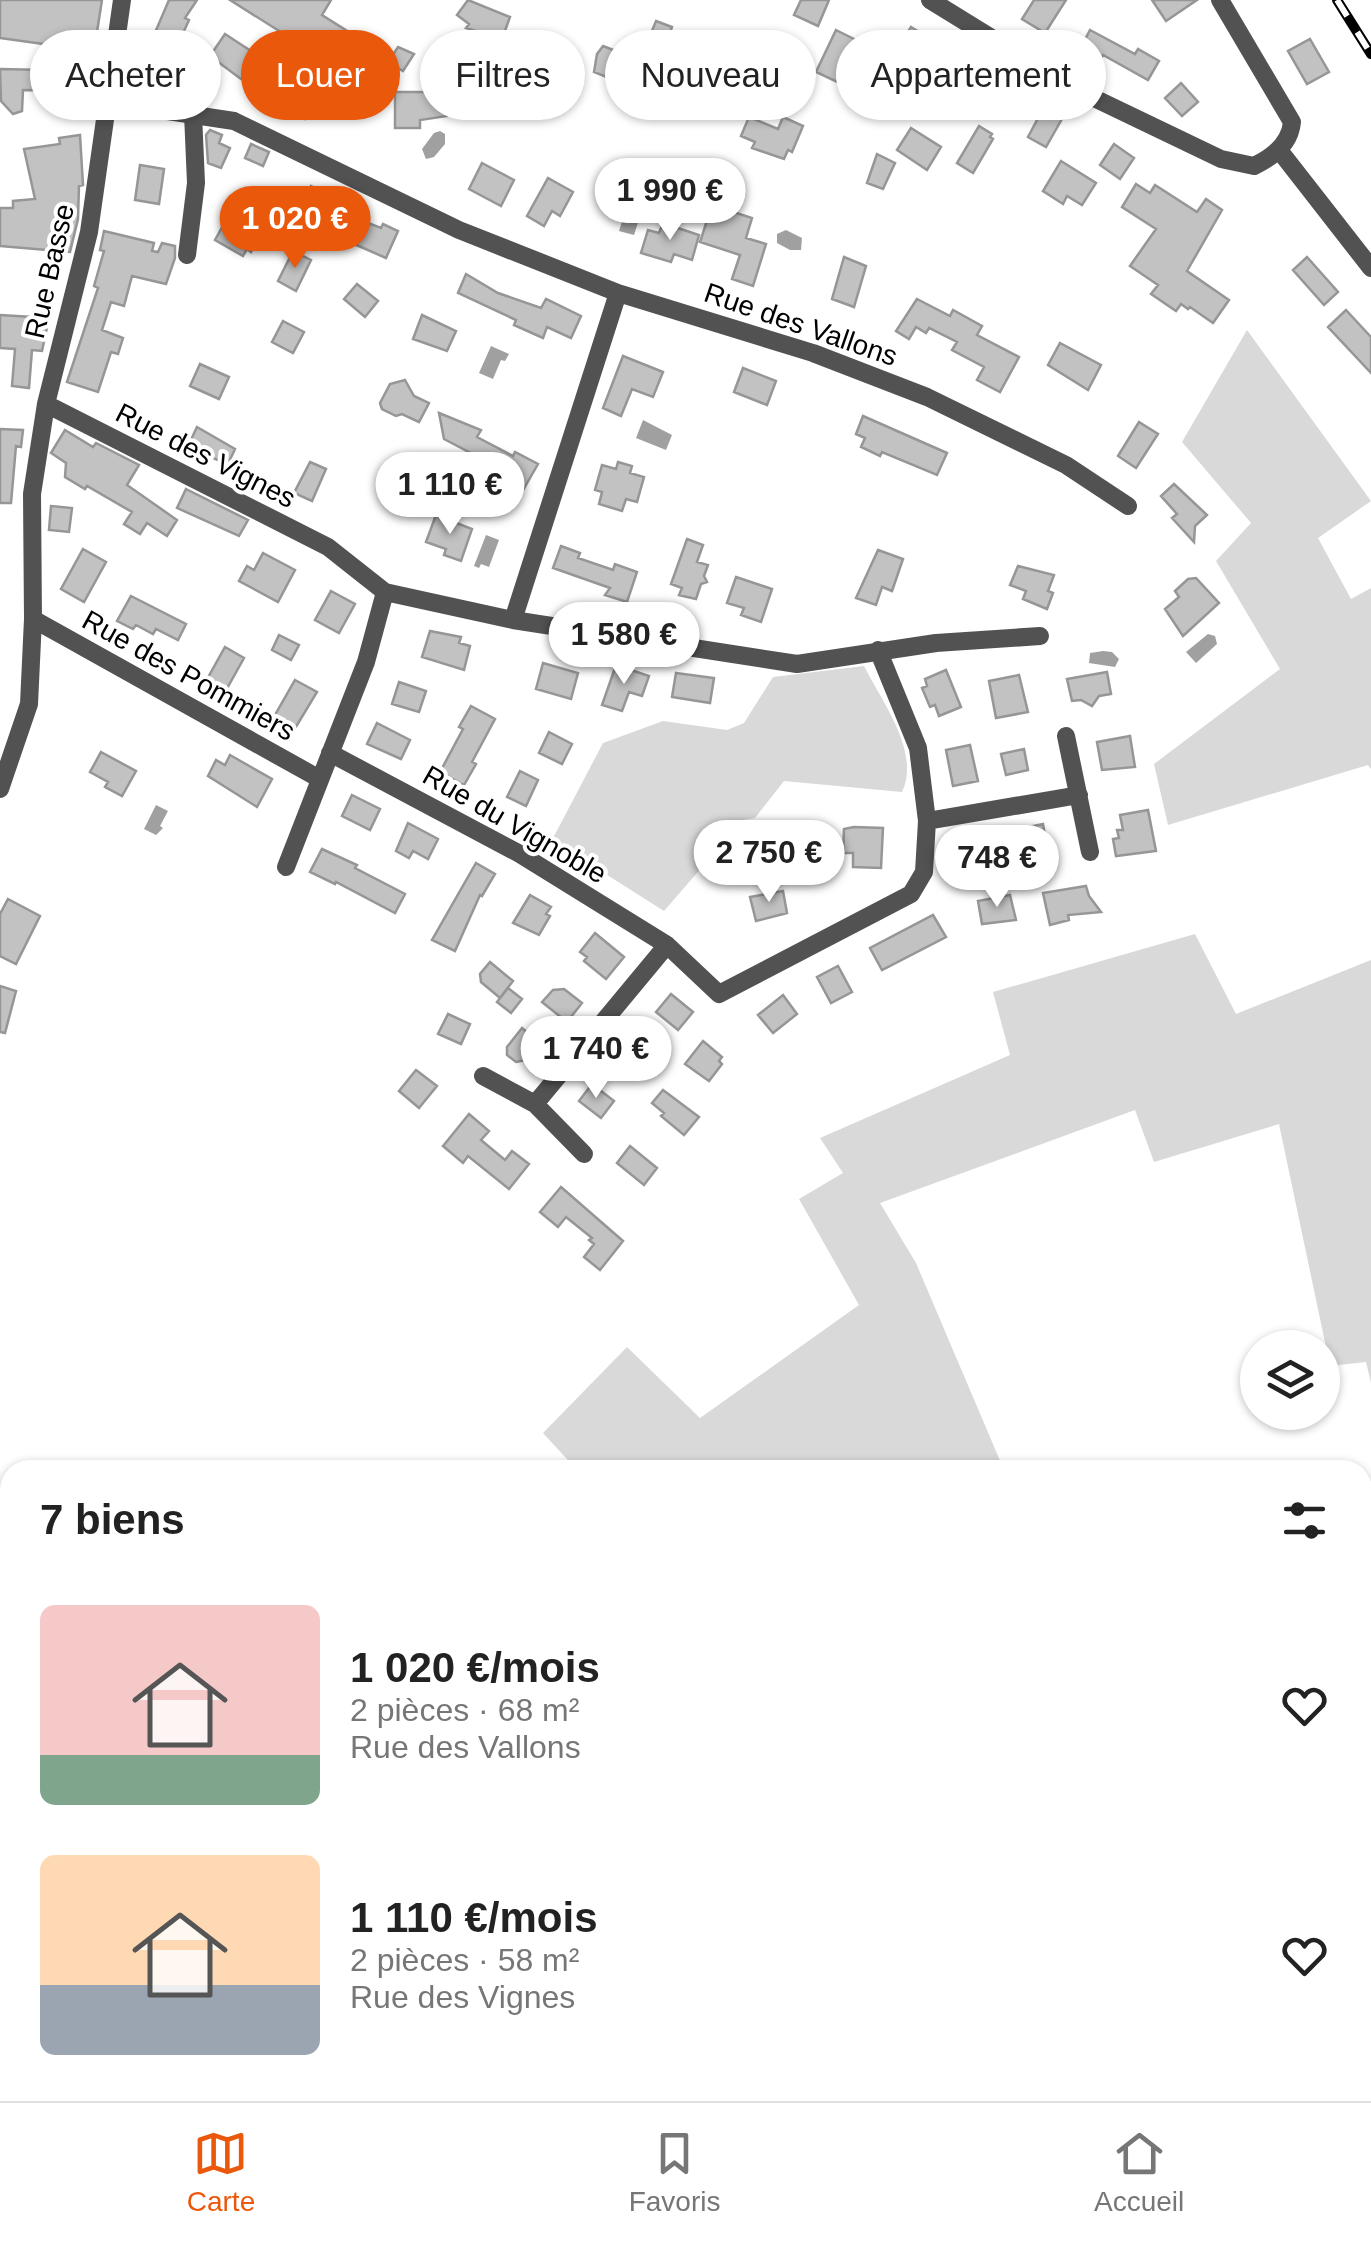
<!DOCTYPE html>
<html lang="fr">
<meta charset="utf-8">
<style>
:root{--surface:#fff;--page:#f2f2f2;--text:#222;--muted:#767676;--line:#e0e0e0;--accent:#ea580c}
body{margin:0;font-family:Arial,sans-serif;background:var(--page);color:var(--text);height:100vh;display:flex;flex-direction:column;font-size:38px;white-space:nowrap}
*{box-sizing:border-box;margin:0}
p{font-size:32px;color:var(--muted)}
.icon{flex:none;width:55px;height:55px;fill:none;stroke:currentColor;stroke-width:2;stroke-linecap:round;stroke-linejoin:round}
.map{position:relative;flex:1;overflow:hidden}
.drawer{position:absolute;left:0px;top:1460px;width:1372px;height:642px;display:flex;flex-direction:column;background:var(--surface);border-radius:30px 30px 0 0;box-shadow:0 2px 8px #0004}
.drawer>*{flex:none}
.guide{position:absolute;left:30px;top:30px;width:1312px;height:90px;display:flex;gap:20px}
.buttons{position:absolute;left:1240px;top:1330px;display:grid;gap:20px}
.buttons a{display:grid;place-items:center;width:100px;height:100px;border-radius:50%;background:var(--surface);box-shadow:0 2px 8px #0004;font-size:50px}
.price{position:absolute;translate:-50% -85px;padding:0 22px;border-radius:35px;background:#fff;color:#222;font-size:32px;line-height:65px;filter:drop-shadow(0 2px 5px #0008)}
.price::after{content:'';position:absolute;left:50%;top:60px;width:30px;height:22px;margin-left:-15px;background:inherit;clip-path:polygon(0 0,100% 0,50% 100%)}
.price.selected{background:var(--accent);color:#fff}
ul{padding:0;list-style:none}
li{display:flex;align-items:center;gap:30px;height:250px;padding:0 40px}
li span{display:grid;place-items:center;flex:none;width:280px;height:200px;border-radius:15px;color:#555}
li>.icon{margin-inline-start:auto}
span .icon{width:120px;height:120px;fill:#fffc;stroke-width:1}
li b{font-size:42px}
h2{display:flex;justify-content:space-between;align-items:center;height:120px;padding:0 40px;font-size:42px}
.tag{padding:0 35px;border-radius:45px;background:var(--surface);box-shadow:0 2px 8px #0004;font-size:35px;line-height:90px}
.tag.selected{background:var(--accent);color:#fff}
.tabs{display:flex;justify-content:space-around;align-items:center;height:140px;border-top:2px solid var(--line);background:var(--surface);font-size:28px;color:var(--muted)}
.tabs a{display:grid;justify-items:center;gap:5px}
.tabs .selected{color:var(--accent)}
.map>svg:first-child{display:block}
.green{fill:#d9d9d9}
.water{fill:#a0a0a0}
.building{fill:#c2c2c2;stroke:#969696;stroke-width:2.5}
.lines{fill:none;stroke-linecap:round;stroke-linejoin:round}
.street{stroke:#525252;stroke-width:18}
.rail-casing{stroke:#000;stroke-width:10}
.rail{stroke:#fff;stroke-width:6;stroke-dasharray:19;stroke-linecap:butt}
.labels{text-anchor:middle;stroke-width:8;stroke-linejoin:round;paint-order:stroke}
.street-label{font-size:28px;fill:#000;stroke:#fff}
</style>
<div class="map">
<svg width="1371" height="2101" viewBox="0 0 1371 2101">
<rect width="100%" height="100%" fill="#fff"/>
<!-- green -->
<path class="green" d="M1247,330L1371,501L1318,538L1351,599L1371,588V769L1368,765L1168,825L1154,764L1280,669L1216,561L1251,523L1182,442Z
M864,666C882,702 921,752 902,792L784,781L755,818L743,820L664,911L552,840L603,743L663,721L727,730L744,723L773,677Z
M1195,934L1236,1014L1371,960V1383L1366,1362L1330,1366L1279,1124L1154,1162L1135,1110L880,1203L916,1263L1004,1470H577L543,1433L627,1347L700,1418L859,1305L799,1199L843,1173L820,1138L1010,1055L993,992Z
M0,1891L10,1897V2092L166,2093L160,2101H0Z
M1363,2079L1371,2084V2101H1220L1219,2093L1362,2092Z
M531,2093L535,2101H363L357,2093Z"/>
<!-- water -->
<path class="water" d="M440,131L445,134V144L434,157L426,159L422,149L434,133Z
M628,203L643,207L634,235L619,231Z
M786,230L802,238L801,250H790L777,243V234Z
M491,346L509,354L505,361L501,360L493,379L479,373Z
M643,420L672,435L666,450L636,438Z
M486,535L499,540L489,567L481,564L479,568L474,566Z
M1208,634L1215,636L1217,644L1196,663L1186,652Z
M1103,651L1112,652L1119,659L1115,667L1089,663L1090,653Z
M156,805L168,811L160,826L163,828L156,835L144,829Z"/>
<!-- building -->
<path class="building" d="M0,0H102L94,51L0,38Z
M169,0H197L185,18L189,20L183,33L190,36L184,50L176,47L167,86L134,75L142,39L151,42Z
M230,0H331L322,15L379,51L360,82Z
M468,0L510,17L502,39L466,28L469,24L457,15Z
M801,0H829L818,26L794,15Z
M1034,0H1066L1045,33L1022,19Z
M1152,0H1197L1166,21Z
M656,21L672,27L662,55L645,48Z
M911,27L934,41L910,79L887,65Z
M836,30L858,41L847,64L859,69L850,88L816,72Z
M1090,30L1135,54L1138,49L1159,61L1148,80L1103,55L1099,62L1079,51Z
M225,34L257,55L241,79L210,56Z
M1310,39L1329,72L1307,84L1288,51Z
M603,46L644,62L634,88L594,72L597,54Z
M398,47L414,54L403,71L388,62Z
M950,66L977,69L968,111L943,108Z
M0,69L94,71L90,113L63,110L65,91L23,90L22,111L13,114L1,101Z
M293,76L321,93L305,119L275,98Z
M1181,83L1198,102L1182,116L1165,98Z
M395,92H447V116L420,120V128H395Z
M1044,107L1063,117L1046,147L1028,137Z
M749,117L778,129L783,117L803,126L792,152L788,150L784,159L752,148L755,142L741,136Z
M979,126L992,134L990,137L993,139L973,173L957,163Z
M911,128L941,147L927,170L897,150Z
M210,130L222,135L219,143L230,148L221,168L208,163L206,135Z
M80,135L83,185L79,186L78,219L70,252L0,246V208H13V201L35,199L24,149L60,144L59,138Z
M251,144L269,152L263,166L245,158Z
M1114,144L1134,158L1120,179L1100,165Z
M877,154L895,163L883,189L867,183Z
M1061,161L1096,183L1082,205L1067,196L1063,204L1043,191Z
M482,163L514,180L501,206L469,189Z
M140,165L164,169L159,204L135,200Z
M548,178L573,192L560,216L552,211L544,226L527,216Z
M1136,184L1150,193L1155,185L1197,212L1206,199L1222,210L1187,271L1229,300L1213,323L1190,307L1188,309L1181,304L1176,311L1151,294L1158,285L1130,266L1156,229L1122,207Z
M311,186L329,195L327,198L335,202L327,219L319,215L315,224L297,215Z
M712,205L752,218L746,238L766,244L753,286L732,279L740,255L700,242Z
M355,218L381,228L383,224L398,231L386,258L345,240Z
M225,222L240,230L242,225L260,234L251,252L247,249L243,256L215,240Z
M663,223L699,235L692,260L674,254L671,262L641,253L648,230L659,233Z
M104,231L154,243L152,251L158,252L162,243L175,246V258L166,284L132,276L124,306L111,302L102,330L123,338L118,354L111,352L98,392L67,382L98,288L94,286L104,251L100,250Z
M293,251L311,260L296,291L278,281Z
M844,257L866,266L854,307L832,299Z
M1307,257L1338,292L1324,305L1293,270Z
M466,274L498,293L541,308L546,299L581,316L571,338L547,327L543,338L514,325L516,320L458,293Z
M357,284L378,301L365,317L344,299Z
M917,299L950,316L953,310L982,326L977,335L1019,357L1000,392L977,380L984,367L952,350L957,342L929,328L926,333L916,327L909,339L896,331Z
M1346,310L1371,337V373L1328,327Z
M0,315L49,318L42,351L32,350L29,388L12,386L15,349L0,348Z
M422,315L456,331L447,351L413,339Z
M283,321L304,332L293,353L272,342Z
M1060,343L1101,365L1088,390L1048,365Z
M623,356L663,372L653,397L632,389L621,416L603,408Z
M200,364L229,377L219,399L190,386Z
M743,368L776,381L767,405L734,392Z
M405,380L414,396L429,403L419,422L402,414L396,416L382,409L380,403L390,384Z
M439,413L481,430L477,437L513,456L515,452L538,464L523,490L501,478L505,471L444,439Z
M863,416L947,453L937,475L882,452L880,456L861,447L865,438L856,434Z
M1139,422L1158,434L1136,468L1118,456Z
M197,427L235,449L228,464L187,448Z
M0,429L23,430L21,447L16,446L11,503H0Z
M65,430L93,447L96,443L139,465L127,485L177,520L167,536L147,523L140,534L124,524L132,512L87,486L85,489L65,477L66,463L51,453Z
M310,462L326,469L312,501L294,493Z
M618,462L632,466L630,473L644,477L637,502L626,499L622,511L599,504L602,492L595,490L602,465L616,469Z
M1174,484L1207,515L1195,526L1194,542L1172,518L1177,514L1161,496Z
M186,489L248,520L239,536L177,508Z
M51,506L72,508L69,532L49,530Z
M436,515L472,529L461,561L444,555L446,549L426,542Z
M687,539L703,545L697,562L708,565L704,576L707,582L701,584L696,599L679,595L682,588L671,584Z
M561,546L580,553L578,558L613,570L615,564L637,572L627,602L605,595L610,588L553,568Z
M83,549L106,562L84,602L61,589Z
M878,550L903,559L892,591L882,587L876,605L856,598Z
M263,553L295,570L278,602L239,581L247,566L254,570Z
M1018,566L1054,575L1048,591L1053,593L1047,609L1023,599L1026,591L1010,585Z
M736,577L772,589L761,622L741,615L744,608L727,603Z
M1196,578L1219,603L1183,636L1165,609L1179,597L1175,591L1188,579Z
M331,591L355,604L339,633L315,620Z
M131,596L186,624L178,640L156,629L153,634L136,625L133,629L117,621Z
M430,631L461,637L459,643L470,646L464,670L422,657Z
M279,635L299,645L291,660L272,650Z
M225,647L244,658L225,692L206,681Z
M543,663L578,673L571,699L536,689Z
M616,665L649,676L642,696L629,692L622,711L602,705Z
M946,670L961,707L939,716L935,705L930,707L922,688L927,686L925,679Z
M1107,672L1111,694L1099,696L1092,706L1081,700L1072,701L1067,679Z
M676,673L714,678L710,703L672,697Z
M1019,675L1028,712L996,718L989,681Z
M295,680L317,692L288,740L267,729Z
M399,682L426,691L419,712L392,704Z
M471,706L495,719L472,762L476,764L464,785L440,772L463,729L459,727Z
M377,723L410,740L401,759L367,744Z
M549,732L572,744L562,764L539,753Z
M1130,736L1135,767L1102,770L1097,742Z
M970,745L978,781L953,786L946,750Z
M1024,749L1028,770L1006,775L1001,754Z
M101,752L136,771L122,796L105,787L108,782L90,772Z
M230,755L272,779L257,807L208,776L216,760L225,765Z
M520,771L538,780L526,806L507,797Z
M352,795L380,809L370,830L342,816Z
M1148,810L1156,851L1116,856L1113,839L1119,838L1117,830H1123L1120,815Z
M408,823L438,839L428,859L413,851L409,858L396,851Z
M1043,824L1049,857L1025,861L1019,829Z
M854,827L883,828L881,868L853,867V853H843L844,829Z
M983,840L988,864L971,867L969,871L951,859L955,853L953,846Z
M322,849L357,865L355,868L405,894L395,913L336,882L335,884L310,872Z
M476,863L495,874L482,896L480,895L455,951L432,940Z
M1086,886L1089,896L1101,912L1068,915L1069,920L1050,925L1043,893Z
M783,891L787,913L756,921L750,897Z
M530,895L551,907L546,914L550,916L539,935L513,923Z
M1010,895L1016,920L982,924L978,901Z
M8,899L40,916L16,964L0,956V914Z
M933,915L946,937L882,970L870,948Z
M595,933L624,957L606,979L584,961L587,957L580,952Z
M490,962L513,981L500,998L481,982L480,974Z
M838,966L852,992L831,1003L817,977Z
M0,986L16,991L5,1033L0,1032Z
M508,988L522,999L511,1013L497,1002Z
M564,989L582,1003L567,1022L542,1002L553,990Z
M671,994L693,1012L678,1030L656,1012Z
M783,995L797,1014L773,1033L758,1015Z
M448,1014L470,1024L461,1044L438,1034Z
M522,1028L544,1046L529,1063L526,1060L516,1062L507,1055V1047Z
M625,1037L648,1055L634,1072L611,1054Z
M703,1041L722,1057L719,1061L722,1064L709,1081L685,1064Z
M416,1070L437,1086L419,1108L399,1091Z
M592,1084L614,1101L601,1118L579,1101Z
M663,1090L699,1117L684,1135L661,1116L664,1113L652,1103Z
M469,1114L489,1131L481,1140L505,1160L512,1151L529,1164L509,1189L468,1156L463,1163L443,1146Z
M630,1146L657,1168L644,1185L617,1163Z
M561,1187L623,1241L600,1270L584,1257L594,1244L589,1240L592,1238L566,1217L558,1227L540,1212Z"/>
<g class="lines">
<!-- street -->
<path class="street" d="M930,0L1071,87L1221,159L1254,166C1273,157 1290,144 1292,122L1220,0
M108,102L234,121L459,230L618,293L813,353L927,397L1066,465L1128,506
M1279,150L1371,268
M187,255L196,183L193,114
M46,404L328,547L385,592L513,620L797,664L936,643L1040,636
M33,619L318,778
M513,620L618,293
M1066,736L1090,852
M330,753L520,854L667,945L719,994L911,894L924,872L927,821L918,748L878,650
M0,789L29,704L33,619L32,494L46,404L89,232L122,0
M927,821L1079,795
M286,867L366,662L385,592
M483,1076L535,1104L667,945
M535,1104L584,1154"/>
<defs>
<path id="rail" d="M1337,0L1371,54"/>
</defs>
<!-- rail casing -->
<use href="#rail" class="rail-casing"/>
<!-- rail -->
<use href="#rail" class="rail"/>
</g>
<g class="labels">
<!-- street labels -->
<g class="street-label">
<text transform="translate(49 271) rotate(-77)" y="10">Rue Basse</text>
<text transform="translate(801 324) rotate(19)" y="10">Rue des Vallons</text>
<text transform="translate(206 455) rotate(27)" y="10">Rue des Vignes</text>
<text transform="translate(189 675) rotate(29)" y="10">Rue des Pommiers</text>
<text transform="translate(515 824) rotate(30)" y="10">Rue du Vignoble</text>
</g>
</g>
</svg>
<div class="buttons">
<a><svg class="icon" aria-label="layers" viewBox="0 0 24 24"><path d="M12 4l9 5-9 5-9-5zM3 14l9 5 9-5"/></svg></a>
</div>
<b class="price" style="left:670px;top:243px">1 990 €</b>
<b class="price selected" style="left:295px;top:271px">1 020 €</b>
<b class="price" style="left:450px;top:537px">1 110 €</b>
<b class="price" style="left:624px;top:687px">1 580 €</b>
<b class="price" style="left:769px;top:905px">2 750 €</b>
<b class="price" style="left:997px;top:910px">748 €</b>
<b class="price" style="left:596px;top:1101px">1 740 €</b>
<div class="guide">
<a class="tag">Acheter</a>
<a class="tag selected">Louer</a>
<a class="tag">Filtres</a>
<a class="tag">Nouveau</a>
<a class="tag">Appartement</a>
</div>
<section class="drawer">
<h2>7 biens<svg class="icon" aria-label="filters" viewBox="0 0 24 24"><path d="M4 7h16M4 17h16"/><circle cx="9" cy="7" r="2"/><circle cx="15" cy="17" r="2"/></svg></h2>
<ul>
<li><span style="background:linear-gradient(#f6c9c9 75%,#7fa58c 0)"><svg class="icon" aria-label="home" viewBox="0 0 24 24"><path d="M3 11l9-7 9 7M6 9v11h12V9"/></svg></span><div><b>1 020 €/mois</b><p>2 pièces · 68 m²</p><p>Rue des Vallons</p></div><svg class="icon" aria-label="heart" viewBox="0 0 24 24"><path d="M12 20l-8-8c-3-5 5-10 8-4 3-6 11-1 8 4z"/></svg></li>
<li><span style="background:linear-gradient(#ffd9b3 65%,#9aa5b1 0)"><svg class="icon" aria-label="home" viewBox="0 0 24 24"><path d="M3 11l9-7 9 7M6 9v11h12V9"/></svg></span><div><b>1 110 €/mois</b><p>2 pièces · 58 m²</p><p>Rue des Vignes</p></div><svg class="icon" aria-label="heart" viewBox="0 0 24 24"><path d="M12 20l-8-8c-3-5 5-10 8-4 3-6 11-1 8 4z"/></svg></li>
</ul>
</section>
</div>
<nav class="tabs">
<a class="selected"><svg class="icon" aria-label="map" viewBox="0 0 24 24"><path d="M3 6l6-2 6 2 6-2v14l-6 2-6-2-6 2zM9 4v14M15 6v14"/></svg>Carte</a>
<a><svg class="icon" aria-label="saved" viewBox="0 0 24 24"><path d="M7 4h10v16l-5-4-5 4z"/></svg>Favoris</a>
<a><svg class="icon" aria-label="home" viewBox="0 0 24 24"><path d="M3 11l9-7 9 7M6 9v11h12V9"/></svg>Accueil</a>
</nav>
